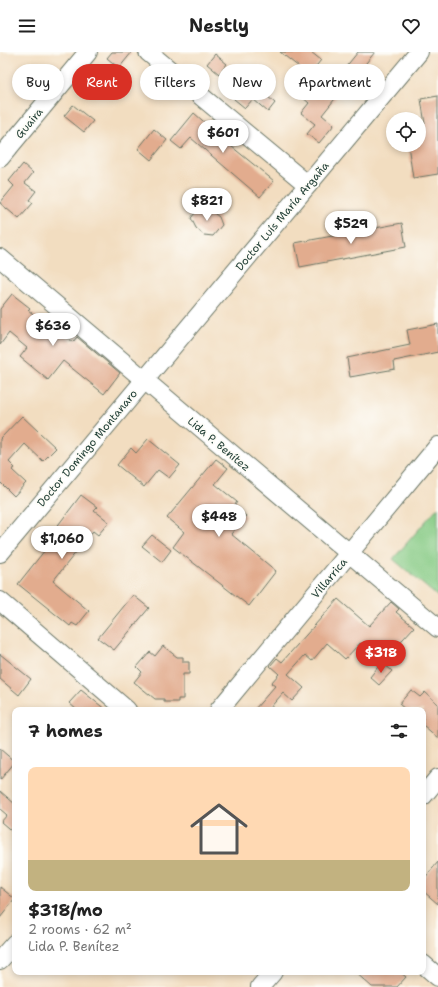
<!DOCTYPE html>
<meta charset="utf-8">
<style>
:root{--surface:#fff;--page:#f6f6f6;--text:#222;--muted:#767676;--accent:#d93025}
body{margin:0;font-family:"Shantell Sans",sans-serif;background:var(--page);color:var(--text);height:100vh;display:flex;flex-direction:column;font-size:15px;white-space:nowrap}
*{box-sizing:border-box;margin:0}
p{font-size:13px;color:var(--muted)}
.icon{flex:none;width:22px;height:22px;fill:none;stroke:currentColor;stroke-width:2;stroke-linecap:round;stroke-linejoin:round}
.map{position:relative;flex:1;overflow:hidden}
.panel{position:absolute;left:12px;top:655px;width:414px;height:268px;display:flex;flex-direction:column;background:var(--surface);border-radius:8px;box-shadow:0 2px 6px #0003}
.panel>*{flex:none}
.hud{position:absolute;left:12px;top:12px;width:414px;height:36px;display:flex;gap:8px}
.controls{position:absolute;left:386px;top:60px;display:grid;gap:8px}
.controls a{display:grid;place-items:center;width:40px;height:40px;border-radius:50%;background:var(--surface);box-shadow:0 2px 6px #0003;font-size:20px}
.price{position:absolute;translate:-50% -34px;padding:0 9px;border-radius:14px;background:#fff;color:#222;font-size:13px;line-height:26px;filter:drop-shadow(0 1px 2px #0008)}
.price::after{content:'';position:absolute;left:50%;top:24px;width:12px;height:9px;margin-left:-6px;background:inherit;clip-path:polygon(0 0,100% 0,50% 100%)}
.price.on{background:var(--accent);color:#fff}
ul{padding:0;list-style:none}
li{display:grid;align-content:center;gap:8px;height:212px;padding:0 16px}
li span{display:grid;place-items:center;height:124px;border-radius:8px;color:#555}
li>.icon{margin-inline-start:auto}
span .icon{width:72px;height:72px;fill:#fffc;stroke-width:1}
li b{font-size:17px}
h2{display:flex;justify-content:space-between;align-items:center;height:48px;padding:0 16px;font-size:17px}
.chip{padding:0 14px;border-radius:18px;background:var(--surface);box-shadow:0 2px 6px #0003;font-size:14px;line-height:36px}
.chip.on{background:var(--accent);color:#fff}
header{display:flex;justify-content:space-between;align-items:center;height:52px;padding:0 16px;background:var(--surface);font-size:18px;font-weight:700}
.map>svg:first-child{display:block}
.green{fill:#86ca84;stroke:#52845c}
.building{fill:#e2ac8e}
.lines{fill:none;stroke-linecap:round;stroke-linejoin:round}
.minor-casing{stroke:#697565;stroke-width:20}
.minor{stroke:#fff;stroke-width:18}
.labels{text-anchor:middle;stroke-width:3.5;stroke-linejoin:round;paint-order:stroke}
.street-label{font-size:11px;fill:#1f3d34;stroke:#fdfcf7}
</style>
<header><svg class="icon" aria-label="menu" viewBox="0 0 24 24"><path d="M4 6h16M4 12h16M4 18h16"/></svg>Nestly<svg class="icon" aria-label="heart" viewBox="0 0 24 24"><path d="M12 20l-8-8c-3-5 5-10 8-4 3-6 11-1 8 4z"/></svg></header>
<div class="map">
<svg width="438" height="935" viewBox="0 0 438 935">
<rect width="100%" height="100%" fill="#fdfcf7"/>
<filter id="ink" filterUnits="userSpaceOnUse"><feTurbulence type="fractalNoise" baseFrequency=".025" numOctaves="2"/><feDisplacementMap in="SourceGraphic" scale="8" xChannelSelector="R" yChannelSelector="G"/><feConvolveMatrix kernelMatrix="1 2 1 2 8 2 1 2 1" color-interpolation-filters="sRGB"/></filter>
<filter id="wash" filterUnits="userSpaceOnUse"><feTurbulence type="fractalNoise" baseFrequency=".012" numOctaves="4" result="noise"/><feDisplacementMap in="SourceGraphic" scale="16" xChannelSelector="R" yChannelSelector="G"/><feGaussianBlur stdDeviation="0.9" result="paint"/><feColorMatrix in="noise" values="0 0 0 0 0 0 0 0 0 0 0 0 0 0 0 0 0 1.4 0 .05"/><feComposite in="paint" operator="in"/></filter>
<g filter="url(#wash)">
<rect width="100%" height="100%" fill="#f2ddc0"/>
<!-- green -->
<path class="green" d="M438,455V545L393,507Z"/>
<g id="blocks">
<!-- building -->
<path class="building" d="M112,0H132L119,16L107,6Z
M280,0H311L321,8L309,23Z
M358,0H375L362,16L374,26L360,44L346,33L322,63L334,73L319,91L307,82L315,72L301,61L309,51L293,37L306,21L327,38Z
M215,2L227,12L219,22L207,12Z
M249,28L275,51L268,60L253,47L245,56L234,47Z
M438,44V122L413,126L408,93H419V73L425,72L421,47Z
M73,53L93,69L84,80L64,64Z
M194,61L211,76L210,77L274,129L260,145L191,86L181,97L171,89Z
M154,77L167,88L151,108L138,97Z
M23,112L33,121L25,131L36,139L29,148L33,151L19,167L0,151L14,134L9,129Z
M200,155L210,158L219,165L222,173L213,184L204,183L196,176L191,166Z
M402,171L406,195L300,215L295,191Z
M12,242L30,256L28,258L46,272L48,270L73,290L77,285L120,321L104,342L63,309L48,328L20,305L27,296L9,281L0,293V257Z
M438,272V300L394,309L395,317L350,325L347,306L410,293L407,278Z
M22,364L56,396L43,409L25,392L9,410L15,416L12,418L26,431L14,444L1,431L0,432V387Z
M148,387L180,413L169,426L158,418L144,435L117,413L131,396L136,401Z
M216,407L228,416L215,432L237,450L234,454L246,464L231,482L276,519L249,554L173,495L184,480L167,466Z
M81,443L97,455L94,458L109,470L98,483L93,479L53,529L89,559L77,574L72,571L70,574L18,532L45,498L32,488L40,478L49,485Z
M152,483L171,498L162,510L142,494Z
M133,543L149,556L114,598L98,586Z
M338,547L369,574L391,550L399,557L396,560L414,575L382,610L360,591L345,607L327,591L312,609L305,603L288,622L304,636L292,649L283,641L268,658H254L275,634L271,631L279,622L270,614L277,606L282,610Z
M163,594L177,605H183V610H189V622H183V647H178V650H164V647H155L134,630L142,620L137,615L150,600L155,604Z
M0,602L31,627L19,643L0,627Z
M382,610L392,619L379,633L370,625Z
M81,638L106,658H77L69,651Z
M411,638L420,645L425,640L438,652V686L423,673V658H406L399,652Z
M0,697L15,710L0,728Z
M0,739L15,752V782L1,770L7,763L0,757Z
M438,810V852L423,839V828Z
M0,835L15,847L0,866Z
M355,920H400L406,925L397,935H372Z"/>
</g>
</g>
<g filter="url(#ink)">
<use href="#blocks" fill-opacity="0" stroke="#697565" stroke-width="1"/>
<g class="lines">
<defs>
<path id="minor" d="M148,0L308,133
M0,106L88,0
M0,206L438,576
M0,501L419,0
M0,549L127,658
M219,658L438,394
M423,744L438,726
M0,908L15,891
M423,912L438,925
M260,935L273,920"/>
</defs>
<!-- minor casing -->
<use href="#minor" class="minor-casing"/>
<!-- minor -->
<use href="#minor" class="minor"/>
</g>
</g>
<g class="labels">
<!-- street labels -->
<g class="street-label">
<text transform="translate(29 71) rotate(-50)" y="4">Guaira</text>
<text transform="translate(282 164) rotate(-50)" y="4">Doctor Luís María Argaña</text>
<text transform="translate(219 392) rotate(40)" y="4">Lida P. Benítez</text>
<text transform="translate(87 396) rotate(-50)" y="4">Doctor Domingo Montanaro</text>
<text transform="translate(329 526) rotate(-50)" y="4">Villarrica</text>
</g>
</g>
</svg>
<div class="controls">
<a><svg class="icon" aria-label="locate" viewBox="0 0 24 24"><circle cx="12" cy="12" r="6"/><path d="M12 2v4M12 18v4M2 12h4M18 12h4"/></svg></a>
</div>
<b class="price" style="left:223px;top:102px">$601</b>
<b class="price" style="left:207px;top:170px">$821</b>
<b class="price" style="left:351px;top:193px">$529</b>
<b class="price" style="left:53px;top:295px">$636</b>
<b class="price" style="left:219px;top:486px">$448</b>
<b class="price" style="left:62px;top:508px">$1,060</b>
<b class="price on" style="left:381px;top:622px">$318</b>
<div class="hud">
<a class="chip">Buy</a>
<a class="chip on">Rent</a>
<a class="chip">Filters</a>
<a class="chip">New</a>
<a class="chip">Apartment</a>
</div>
<section class="panel">
<h2>7 homes<svg class="icon" aria-label="filters" viewBox="0 0 24 24"><path d="M4 7h16M4 17h16"/><circle cx="9" cy="7" r="2"/><circle cx="15" cy="17" r="2"/></svg></h2>
<ul>
<li><span style="background:linear-gradient(#ffd9b3 75%,#c2b280 0)"><svg class="icon" aria-label="home" viewBox="0 0 24 24"><path d="M3 11l9-7 9 7M6 9v11h12V9"/></svg></span><div><b>$318/mo</b><p>2 rooms · 62 m²</p><p>Lida P. Benítez</p></div></li>
</ul>
</section>
</div>
